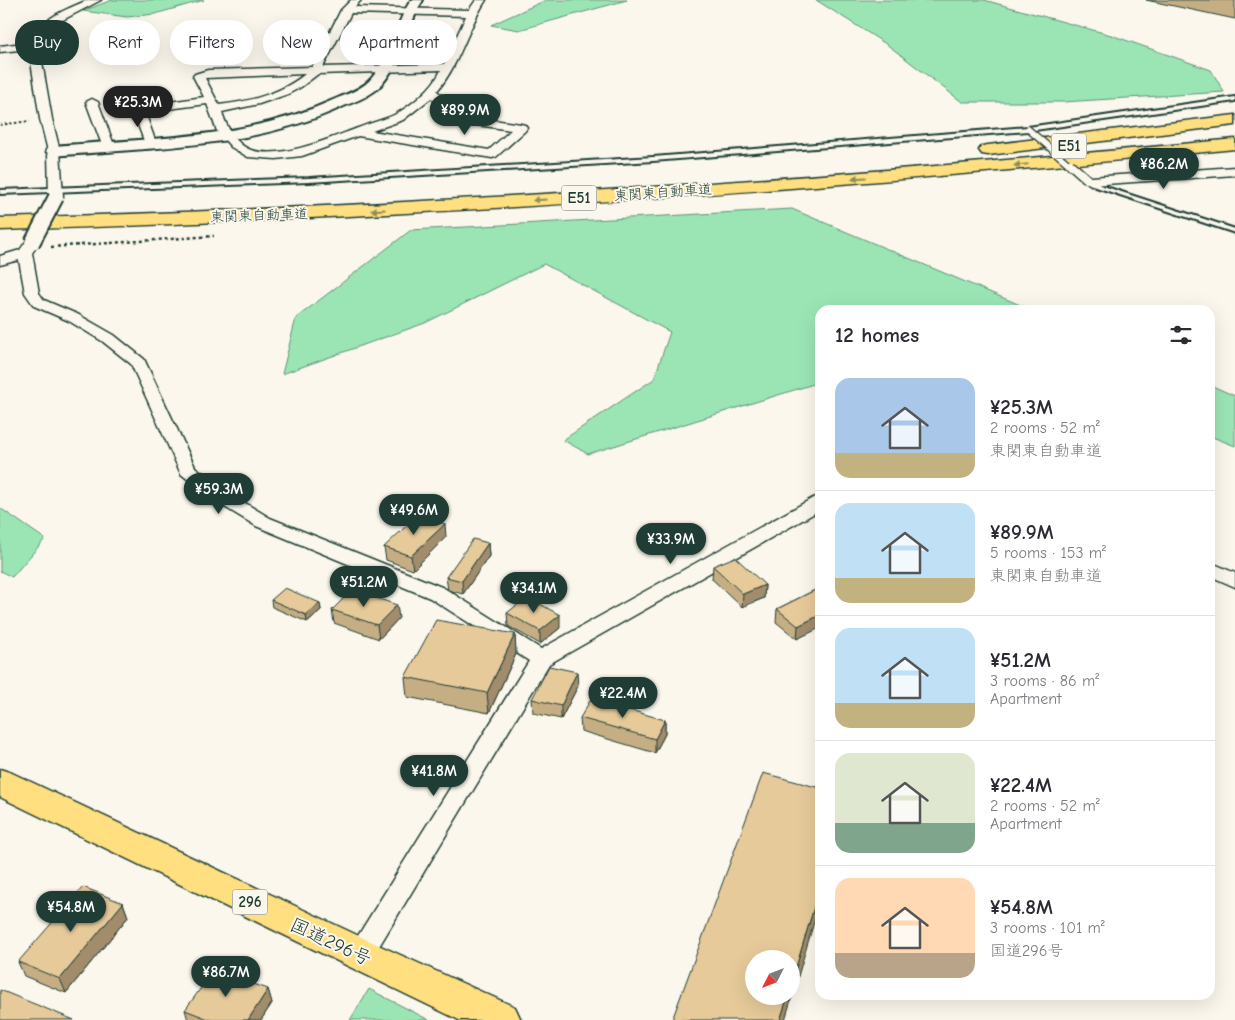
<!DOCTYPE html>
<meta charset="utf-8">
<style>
:root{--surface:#fff;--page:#f7f7f7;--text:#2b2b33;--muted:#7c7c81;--line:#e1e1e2;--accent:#1f3d34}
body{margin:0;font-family:"Comic Neue","Klee One",sans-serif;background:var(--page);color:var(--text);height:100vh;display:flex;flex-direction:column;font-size:19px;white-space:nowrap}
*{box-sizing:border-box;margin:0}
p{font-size:16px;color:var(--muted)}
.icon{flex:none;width:28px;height:28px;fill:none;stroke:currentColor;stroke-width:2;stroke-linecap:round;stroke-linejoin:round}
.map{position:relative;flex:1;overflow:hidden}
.sheet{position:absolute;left:815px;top:305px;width:400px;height:695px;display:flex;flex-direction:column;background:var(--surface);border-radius:15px;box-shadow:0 5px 20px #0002}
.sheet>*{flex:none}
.hud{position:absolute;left:15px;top:20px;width:475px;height:45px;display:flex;gap:10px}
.needle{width:32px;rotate:228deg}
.controls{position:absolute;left:745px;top:950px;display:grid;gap:10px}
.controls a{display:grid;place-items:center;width:55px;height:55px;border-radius:50%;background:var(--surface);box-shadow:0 5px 20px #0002;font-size:25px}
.price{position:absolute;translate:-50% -42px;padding:0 11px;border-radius:18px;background:var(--accent);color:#fff;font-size:16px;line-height:32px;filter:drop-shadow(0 1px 2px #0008)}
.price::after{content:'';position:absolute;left:50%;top:30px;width:15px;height:11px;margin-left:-8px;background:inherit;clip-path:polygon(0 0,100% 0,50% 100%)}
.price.selected{background:#222;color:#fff}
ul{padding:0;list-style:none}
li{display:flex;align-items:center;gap:15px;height:125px;padding:0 20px}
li+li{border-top:1px solid var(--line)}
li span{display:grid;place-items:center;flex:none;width:140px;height:100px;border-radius:15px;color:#555}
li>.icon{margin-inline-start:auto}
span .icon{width:60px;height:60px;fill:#fffc;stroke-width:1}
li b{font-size:21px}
h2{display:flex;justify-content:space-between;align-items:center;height:60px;padding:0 20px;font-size:21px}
.chip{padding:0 18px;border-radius:22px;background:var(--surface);box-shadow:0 5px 20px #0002;font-size:18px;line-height:45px}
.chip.selected{background:var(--accent);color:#fff}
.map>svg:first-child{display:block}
.green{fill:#9be5b5;stroke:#5d9174}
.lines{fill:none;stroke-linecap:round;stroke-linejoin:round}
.service-casing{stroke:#1f3d34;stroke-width:4}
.minor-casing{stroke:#1f3d34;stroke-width:3}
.tertiary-casing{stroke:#1f3d34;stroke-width:4}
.trunk-casing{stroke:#1f3d34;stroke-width:3}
.motorway-casing{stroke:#1f3d34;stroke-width:3}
.path-far1{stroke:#1f3d34;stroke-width:2;stroke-dasharray:2.5 2.5;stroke-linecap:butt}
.path{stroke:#1f3d34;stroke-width:2.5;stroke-dasharray:3 3;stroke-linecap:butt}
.service{fill:#fbf7ec;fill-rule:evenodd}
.minor{fill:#fbf7ec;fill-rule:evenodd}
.tertiary{fill:#fbf7ec;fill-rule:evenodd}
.trunk{fill:#ffdf80;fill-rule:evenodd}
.motorway{fill:#ffdf80;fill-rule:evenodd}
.service-bridge-far1-casing{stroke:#1f3d34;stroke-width:8;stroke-linecap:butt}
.service-bridge-casing{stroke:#1f3d34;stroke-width:11;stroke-linecap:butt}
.minor-bridge-casing{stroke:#1f3d34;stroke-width:18;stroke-linecap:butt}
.service-bridge-far1{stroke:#fbf7ec;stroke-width:5.5}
.service-bridge{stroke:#fbf7ec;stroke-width:8}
.minor-bridge{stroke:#fbf7ec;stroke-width:14}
.wall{fill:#c6ae84;stroke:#1f3d34}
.shaded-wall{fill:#a18d6c;stroke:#1f3d34}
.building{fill:#e6ca9a;stroke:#1f3d34}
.oneway{fill:#8f8e5a}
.labels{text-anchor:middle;stroke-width:4;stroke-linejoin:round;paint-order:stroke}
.far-street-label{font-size:14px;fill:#1f3d34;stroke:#fbf7ec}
.shield{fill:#fbf7ec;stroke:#61756b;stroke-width:1}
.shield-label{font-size:15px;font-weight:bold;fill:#1f3d34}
.near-street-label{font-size:19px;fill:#1f3d34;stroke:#fbf7ec}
</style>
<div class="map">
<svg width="1235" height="1020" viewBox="0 0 1235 1020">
<rect width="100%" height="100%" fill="#fbf7ec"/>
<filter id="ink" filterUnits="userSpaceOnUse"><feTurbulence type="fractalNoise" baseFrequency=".02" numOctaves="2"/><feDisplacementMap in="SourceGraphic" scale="10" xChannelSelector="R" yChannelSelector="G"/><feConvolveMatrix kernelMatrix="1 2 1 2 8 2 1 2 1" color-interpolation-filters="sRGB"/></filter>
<g filter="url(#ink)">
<!-- green -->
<path class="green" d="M112,0H204L155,14L127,17L83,11Z
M546,0H627L519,30L491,25Z
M816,0H984L1111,35L1211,70L1224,92L1063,102H962L889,46Z
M792,209L1032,310H820V382L588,454L563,440L654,379L670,332L544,264L425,323L282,374L296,318L411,230Z
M1210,385L1235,396V446L1210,436Z
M0,508L45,539L12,577L0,571Z
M369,989L429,1020H350Z"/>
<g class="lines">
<defs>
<path id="service" d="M1235,97V101L1028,131L653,161L309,182L0,194V190L309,178L653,157L1028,127Z
M1085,178H1089L1100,185L1235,229V233L1096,187L1085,180Z"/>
<path id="minor" d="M88,0H101L55,24L43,37L39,45L52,119L60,151L63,197L56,201L49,197L48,151L40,119L29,49L0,52V46L30,42C41,18 65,10 88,0Z
M351,0H361L355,7L469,10L476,0H486C467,29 460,64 437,91L465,116L521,124L525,125L527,128L525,131L496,157L492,158L358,136L302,156L276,159L248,157L231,147L217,131L207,104L145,112L156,143L154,146H146L132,109L134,107L204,97L193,76L195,74L208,70L312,67L341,10ZM351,13L466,16L444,64L323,67ZM441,70C433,88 411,106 394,115C383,120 370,123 358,128C330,138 281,160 251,150C235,144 226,126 222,112L259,104L288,94L301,87L318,74ZM305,74C282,93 249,102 219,105L205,78ZM431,98L457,122L511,130L489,150L372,131L403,120Z
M92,99L98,102L114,145L112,148H104L102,145L86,102Z
M1235,167V175L1091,185L1085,181L1091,177Z
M32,239L39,243L32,253L39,293L44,300L79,315L114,335L144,359L195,467L232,495L270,518L444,588L541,649L813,498L820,496V510L549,664L369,963L360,966L351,963L347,955L351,947L529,661L430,598L256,526L218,503L181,474L131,364L102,341L69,321L34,306L25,293L19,260L0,265V256L20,250L27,240Z
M1210,562L1235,573V587L1210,576Z"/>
<path id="tertiary" d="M411,0H423C406,27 402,65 378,88C369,97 353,102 342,107C251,149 151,147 54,156L48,154L46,151L48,148L54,146C148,138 245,140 333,100C345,95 360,90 369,81C389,61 395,24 411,0Z"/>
<path id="trunk" d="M0,769L12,773L374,943L515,1007L521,1020H459L0,797Z"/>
<path id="motorway" d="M1235,115V125L988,155L982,154L979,150L982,146L988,145Z
M1235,139V149C823,190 414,218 0,230V218C413,207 824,179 1235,139Z"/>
</defs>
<!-- service casing -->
<use href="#service" class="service-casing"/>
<!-- minor casing -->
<use href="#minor" class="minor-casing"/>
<!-- tertiary casing -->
<use href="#tertiary" class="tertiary-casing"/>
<!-- trunk casing -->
<use href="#trunk" class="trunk-casing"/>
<!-- motorway casing -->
<use href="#motorway" class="motorway-casing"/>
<!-- path-far1 -->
<path class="path-far1" d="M0,125L30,121"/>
<!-- path -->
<path class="path" d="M51,247L214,236"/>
<!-- service -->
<use href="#service" class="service"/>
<!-- minor -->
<use href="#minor" class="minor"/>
<!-- tertiary -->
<use href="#tertiary" class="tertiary"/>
<!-- trunk -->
<use href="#trunk" class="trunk"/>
<!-- motorway -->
<use href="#motorway" class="motorway"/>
<defs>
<path id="service-bridge-far1" d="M1028,129L1071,166"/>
<path id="service-bridge" d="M1070,164L1087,179"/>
<path id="minor-bridge" d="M32,243L56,197"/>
</defs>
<!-- service-bridge-far1 casing -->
<use href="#service-bridge-far1" class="service-bridge-far1-casing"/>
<!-- service-bridge casing -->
<use href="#service-bridge" class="service-bridge-casing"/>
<!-- minor-bridge casing -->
<use href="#minor-bridge" class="minor-bridge-casing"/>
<!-- service-bridge-far1 -->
<use href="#service-bridge-far1" class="service-bridge-far1"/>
<!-- service-bridge -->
<use href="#service-bridge" class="service-bridge"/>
<!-- minor-bridge -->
<use href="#minor-bridge" class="minor-bridge"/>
</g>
<!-- wall -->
<path class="wall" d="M1146,0H1235V19Z
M446,537L413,570L386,560L384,547Z
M488,543L489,556L463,594L448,590L446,577Z
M713,566L765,585L764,598L742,607L712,579Z
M815,590L797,639L776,622L777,609Z
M271,600L320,603L321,610L307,622L272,607Z
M332,610L399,618L379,639L334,623Z
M507,613L560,628L540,644L508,626Z
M515,634L516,654L489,713L407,697L405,677Z
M578,686L561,719L533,713L532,699Z
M580,718L665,720V734L655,753L581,731Z
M123,903L128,917L66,993L24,976L18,962Z
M268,989L272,1003L261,1020H188L185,1010Z"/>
<!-- shaded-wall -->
<path class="shaded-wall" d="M445,524L446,537L413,570L411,556Z
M488,543L489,556L463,594L462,581Z
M765,585L764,598L742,607L743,594Z
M320,603L321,610L307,622L306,615Z
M397,605L399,618L379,639L377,625Z
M560,615V628L540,644V631Z
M820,615V628L797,639L798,626Z
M515,634L516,654L489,713L487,693Z
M577,672L578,686L561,719V706Z
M665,720V734L655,753V739Z
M820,887V902L785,1020H780L788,996H791V984Z
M123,903L128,917L66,993L60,979Z
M268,989L272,1003L261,1020H248Z"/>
<!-- building -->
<path class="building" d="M418,515L445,524L411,556L384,547Z
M473,539L488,543L462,581L446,577Z
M735,557L765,585L743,594L713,566Z
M285,588L320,603L306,615L271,600Z
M352,590L397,605L377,625L332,610Z
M815,590L820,594V615L798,626L777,609Z
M527,597L560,615L540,631L507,613Z
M436,620L515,634L487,693L405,677Z
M549,666L577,672L561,706L532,699Z
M591,699L665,720L655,739L580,718Z
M763,773L820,788V887L791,984V959H754V996H788L780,1020H672Z
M83,887L123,903L60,979L18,962Z
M214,970L268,989L248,1020H211L185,1010Z
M0,990L74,1020H0Z"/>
<!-- one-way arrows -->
<defs><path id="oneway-solid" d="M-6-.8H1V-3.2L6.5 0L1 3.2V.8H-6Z" transform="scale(1.25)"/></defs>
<g class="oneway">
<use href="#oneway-solid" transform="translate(1021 165) rotate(175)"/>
<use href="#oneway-solid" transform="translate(859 178) rotate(176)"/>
<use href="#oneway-solid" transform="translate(540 200) rotate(177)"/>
<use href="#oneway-solid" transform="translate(378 210) rotate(177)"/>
</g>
</g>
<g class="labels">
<!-- far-street labels -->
<g class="far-street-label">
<text transform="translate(663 192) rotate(-4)" y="5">東関東自動車道</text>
<text transform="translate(259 215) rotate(-2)" y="5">東関東自動車道</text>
</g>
<!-- shield labels -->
<g class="shield">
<rect x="1051.5" y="133.5" width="35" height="25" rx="4"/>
<rect x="561.5" y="185.5" width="35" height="25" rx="4"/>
<rect x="232.5" y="889.5" width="35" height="25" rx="4"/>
</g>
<g class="shield-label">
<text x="1069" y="151">E51</text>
<text x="579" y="203">E51</text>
<text x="250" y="907">296</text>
</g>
<!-- near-street labels -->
<g class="near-street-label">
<text transform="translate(331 941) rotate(25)" y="7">国道296号</text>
</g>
</g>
</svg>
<div class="controls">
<a><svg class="needle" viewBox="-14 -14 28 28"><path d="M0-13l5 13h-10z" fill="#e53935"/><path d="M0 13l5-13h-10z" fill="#7c7c81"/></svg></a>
</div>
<b class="price selected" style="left:138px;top:128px">¥25.3M</b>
<b class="price" style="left:465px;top:136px">¥89.9M</b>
<b class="price" style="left:1164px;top:190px">¥86.2M</b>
<b class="price" style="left:219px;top:515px">¥59.3M</b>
<b class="price" style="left:414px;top:536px">¥49.6M</b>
<b class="price" style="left:671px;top:565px">¥33.9M</b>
<b class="price" style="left:364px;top:608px">¥51.2M</b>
<b class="price" style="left:534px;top:614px">¥34.1M</b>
<b class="price" style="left:623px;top:719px">¥22.4M</b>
<b class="price" style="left:434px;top:797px">¥41.8M</b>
<b class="price" style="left:71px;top:933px">¥54.8M</b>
<b class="price" style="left:226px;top:998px">¥86.7M</b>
<div class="hud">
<a class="chip selected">Buy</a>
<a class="chip">Rent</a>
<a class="chip">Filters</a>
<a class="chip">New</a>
<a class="chip">Apartment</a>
</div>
<section class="sheet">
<h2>12 homes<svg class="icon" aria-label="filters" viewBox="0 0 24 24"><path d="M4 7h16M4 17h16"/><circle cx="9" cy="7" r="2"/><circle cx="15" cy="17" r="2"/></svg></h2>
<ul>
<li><span style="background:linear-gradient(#a9c7e8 75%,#c2b280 0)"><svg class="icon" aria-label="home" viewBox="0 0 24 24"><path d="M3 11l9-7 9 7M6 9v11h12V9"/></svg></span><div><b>¥25.3M</b><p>2 rooms · 52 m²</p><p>東関東自動車道</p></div></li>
<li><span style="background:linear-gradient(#bfe0f5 75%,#c2b280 0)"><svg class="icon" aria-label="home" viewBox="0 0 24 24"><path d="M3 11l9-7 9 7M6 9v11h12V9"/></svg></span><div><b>¥89.9M</b><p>5 rooms · 153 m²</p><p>東関東自動車道</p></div></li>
<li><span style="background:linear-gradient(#bfe0f5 75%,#c2b280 0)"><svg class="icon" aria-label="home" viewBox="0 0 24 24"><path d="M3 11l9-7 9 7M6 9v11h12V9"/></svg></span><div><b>¥51.2M</b><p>3 rooms · 86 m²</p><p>Apartment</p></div></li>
<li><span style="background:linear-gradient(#dfe7d0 70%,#7fa58c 0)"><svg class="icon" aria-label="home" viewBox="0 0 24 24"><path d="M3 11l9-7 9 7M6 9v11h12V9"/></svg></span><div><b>¥22.4M</b><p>2 rooms · 52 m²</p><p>Apartment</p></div></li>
<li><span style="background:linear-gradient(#ffd9b3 75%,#b9a48a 0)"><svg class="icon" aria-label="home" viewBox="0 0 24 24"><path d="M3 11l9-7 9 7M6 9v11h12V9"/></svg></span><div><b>¥54.8M</b><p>3 rooms · 101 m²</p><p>国道296号</p></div></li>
</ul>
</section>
</div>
